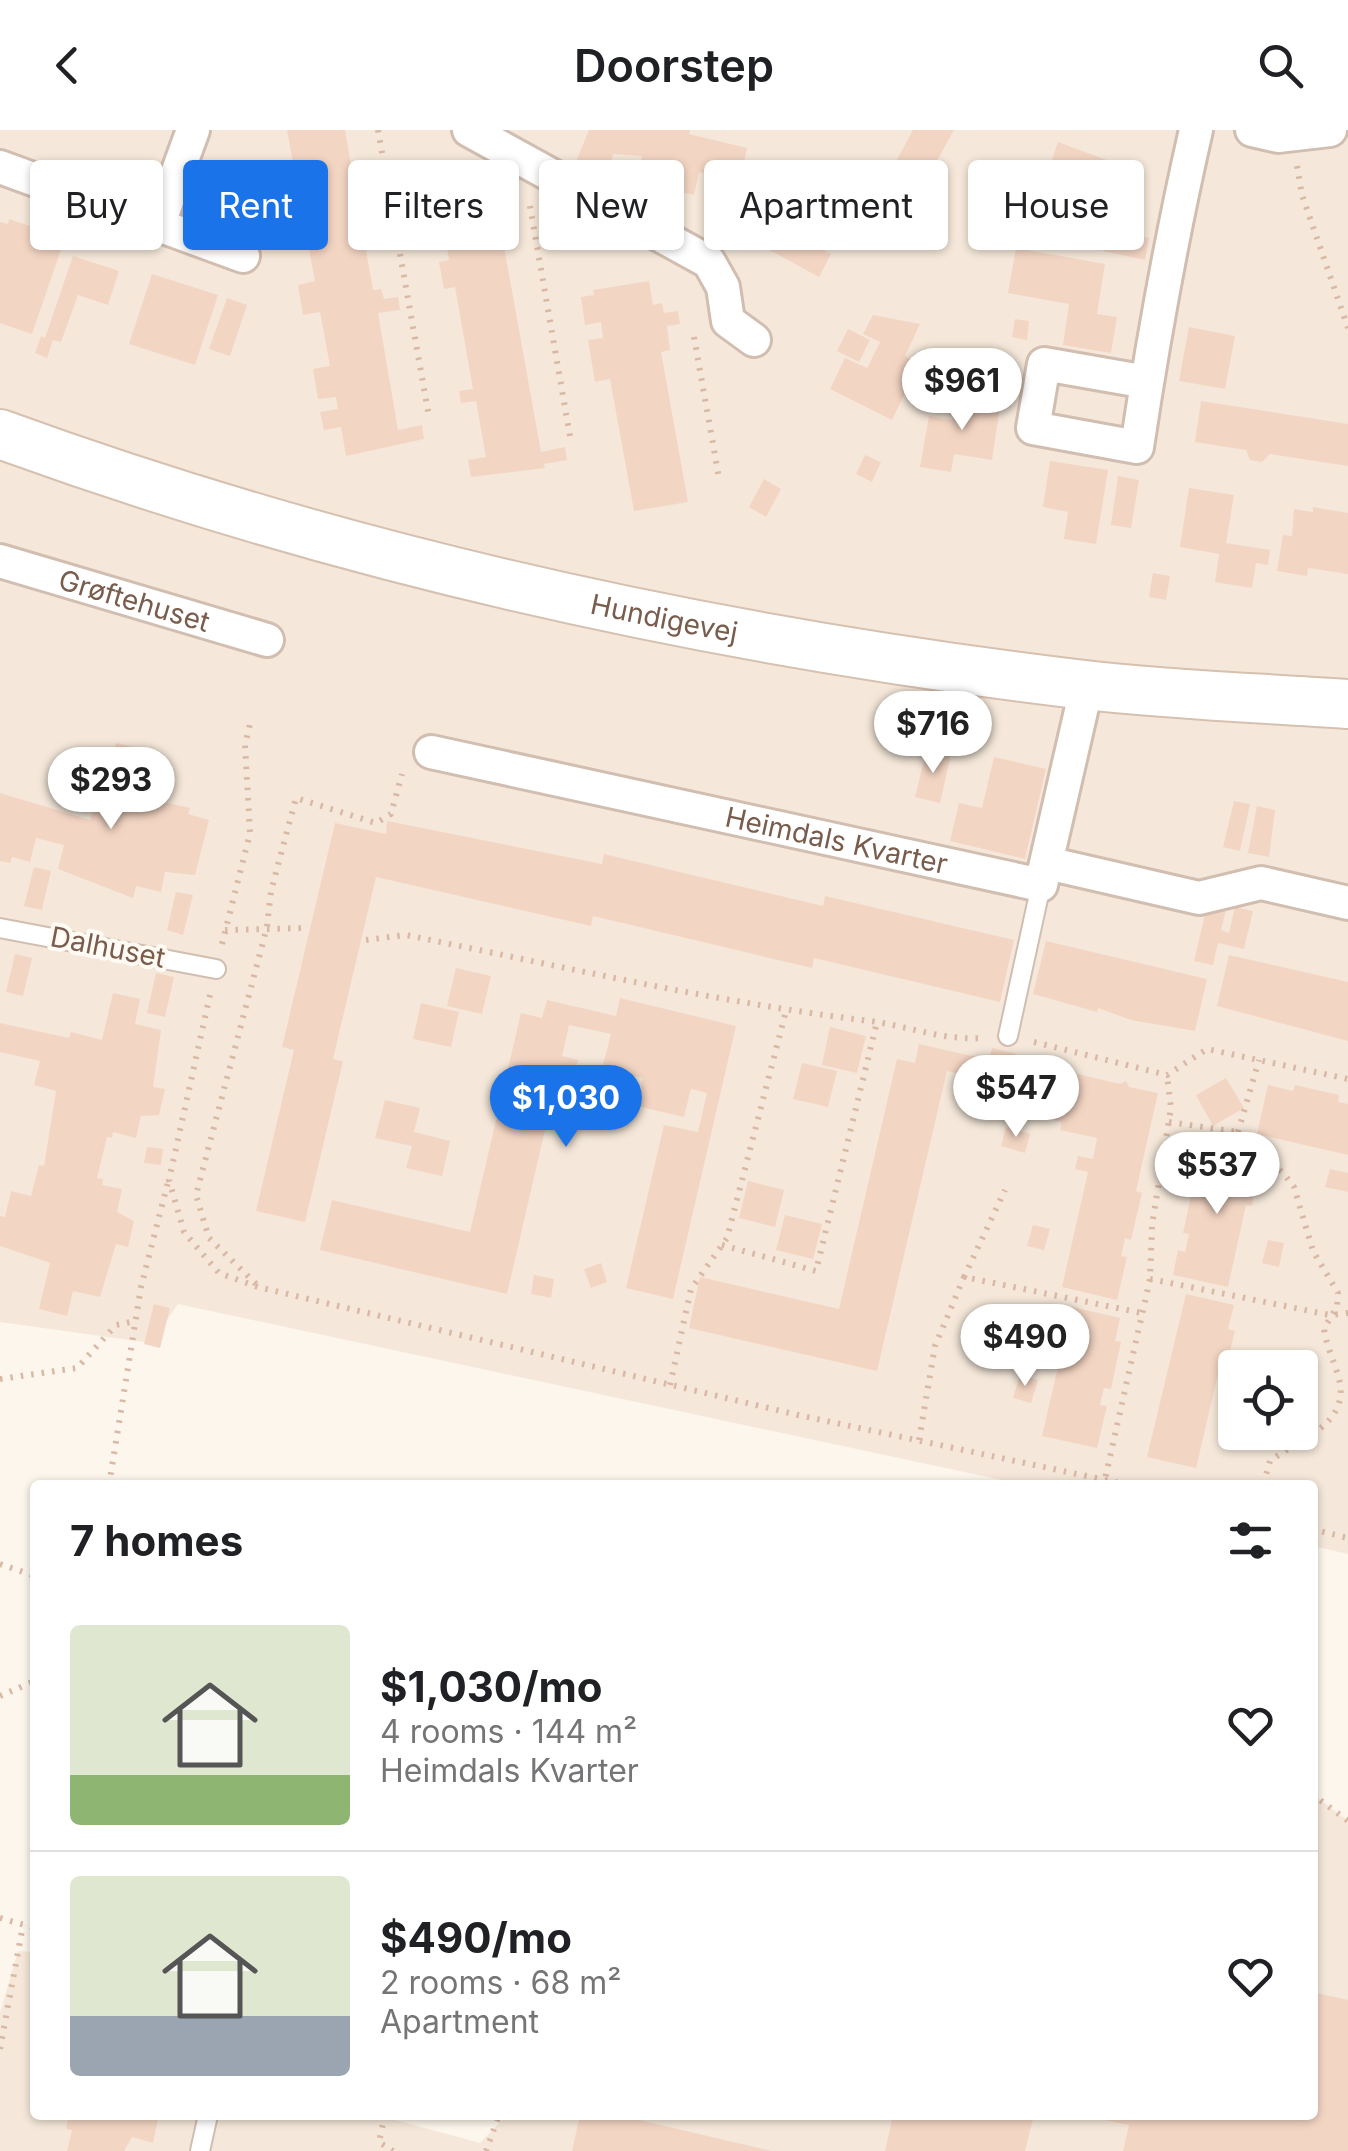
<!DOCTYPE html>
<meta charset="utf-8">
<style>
:root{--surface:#fff;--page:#f6f6f6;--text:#202124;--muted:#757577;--line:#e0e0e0;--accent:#1a73e8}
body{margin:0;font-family:Inter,sans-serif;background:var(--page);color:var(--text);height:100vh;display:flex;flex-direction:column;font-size:38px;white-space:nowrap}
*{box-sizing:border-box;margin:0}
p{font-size:32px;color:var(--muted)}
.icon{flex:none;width:55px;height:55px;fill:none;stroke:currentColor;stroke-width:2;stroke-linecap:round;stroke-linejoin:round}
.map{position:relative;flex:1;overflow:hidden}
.details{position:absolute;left:30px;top:1350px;width:1288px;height:640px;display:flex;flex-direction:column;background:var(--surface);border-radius:10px;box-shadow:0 2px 8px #0004}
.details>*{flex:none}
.top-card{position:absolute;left:30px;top:30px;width:1290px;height:90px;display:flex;gap:20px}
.buttons{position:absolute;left:1218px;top:1220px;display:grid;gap:20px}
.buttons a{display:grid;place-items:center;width:100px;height:100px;border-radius:10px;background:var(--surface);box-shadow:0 2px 8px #0004;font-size:50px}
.price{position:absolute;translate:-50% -85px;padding:0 22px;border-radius:35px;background:#fff;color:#222;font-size:32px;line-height:65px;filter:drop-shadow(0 2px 5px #0008)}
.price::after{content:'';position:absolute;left:50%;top:60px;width:30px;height:22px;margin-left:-15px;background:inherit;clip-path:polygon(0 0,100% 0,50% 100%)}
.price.on{background:var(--accent);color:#fff}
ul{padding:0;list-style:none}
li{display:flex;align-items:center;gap:30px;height:250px;padding:0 40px}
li+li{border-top:2px solid var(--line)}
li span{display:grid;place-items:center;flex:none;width:280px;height:200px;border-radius:10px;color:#555}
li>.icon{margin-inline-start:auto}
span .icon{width:120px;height:120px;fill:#fffc;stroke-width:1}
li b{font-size:42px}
h2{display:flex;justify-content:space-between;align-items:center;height:120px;padding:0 40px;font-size:42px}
.pill{padding:0 35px;border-radius:10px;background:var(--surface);box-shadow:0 2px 8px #0004;font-size:35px;line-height:90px}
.pill.on{background:var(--accent);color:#fff}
header{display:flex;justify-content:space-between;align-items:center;height:130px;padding:0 40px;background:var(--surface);font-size:45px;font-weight:600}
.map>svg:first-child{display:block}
.residential{fill:#f5e8da;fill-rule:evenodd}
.building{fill:#f3d5c3}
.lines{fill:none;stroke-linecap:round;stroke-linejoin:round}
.lane-casing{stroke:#d1beb0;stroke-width:22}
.street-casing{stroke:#d1beb0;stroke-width:38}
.secondary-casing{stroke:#d6c0b0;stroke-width:52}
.path{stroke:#d9b8a5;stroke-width:6;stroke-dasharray:2.5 8;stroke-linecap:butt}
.lane{stroke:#fff;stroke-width:18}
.street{stroke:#fff;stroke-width:32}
.secondary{stroke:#fff;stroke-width:48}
.labels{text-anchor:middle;stroke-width:8;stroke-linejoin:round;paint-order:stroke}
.street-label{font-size:28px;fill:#7a5c4d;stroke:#fffaf3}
</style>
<header><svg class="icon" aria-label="back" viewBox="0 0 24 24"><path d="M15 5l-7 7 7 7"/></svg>Doorstep<svg class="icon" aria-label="search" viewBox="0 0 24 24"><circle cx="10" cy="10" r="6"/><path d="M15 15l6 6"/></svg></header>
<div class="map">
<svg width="1348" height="2021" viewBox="0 0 1348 2021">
<rect width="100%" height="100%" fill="#fdf6ec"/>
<!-- residential -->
<path class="residential" d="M0,0H1348V1424L1313,1416L1312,1355H1025L178,1174L151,1213L0,1192ZM1235,1238H1300V1302H1235Z
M1313,1664L1348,1691V2021H0V1883L18,1821L35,1822V1985H377L480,2013L507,1985H1312Z"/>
<!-- building -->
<path class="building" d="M287,0H345L373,160L381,159L384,169L398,167L400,180L378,183L398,300L422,295L424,309L346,326L341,297L324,300L320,282L338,279L336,267L318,269L313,239L330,236L320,182L303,185L298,155L315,151L307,109L290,112L286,91L303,87Z
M589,0H690L689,4L747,18L740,51L699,42L694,65L636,53L642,26L613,24L608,49L575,34Z
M913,0H954L928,47L924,45L915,61L888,46Z
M1058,12L1131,39L1116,79L1044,53Z
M496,72L541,322L565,317L567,330L544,334L545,338L471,347L468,330L486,327L476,271L461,273L459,261L473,259L455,157L444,159L439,132L449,130L441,82Z
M751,81L831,124L819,147L740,104Z
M9,89L65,108L32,204L0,193V92L8,94Z
M1108,100L1149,108L1145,130L1103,121Z
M1016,118L1105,134L1097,184L1117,187L1111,223L1063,215L1069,174L1008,163Z
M73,126L119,141L108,175L78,165L61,212L53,210L47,228L35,223L41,206L45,208Z
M152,144L218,165L195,235L129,214Z
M649,151L653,175L662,173L664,183L678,181L680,194L667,196L670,220L661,222L688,372L634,381L610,249L595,252L588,210L603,208L601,192L585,195L581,167L594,165L593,160Z
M227,168L247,175L230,226L209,219Z
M873,185L920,194L905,226L919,234L892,290L830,259L845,228L867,238L880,212L863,204Z
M1015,189L1029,191L1027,210L1012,207Z
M1189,197L1235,206L1225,259L1179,251Z
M848,199L870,210L859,232L837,221Z
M958,232L1007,238L1004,259L956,251Z
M956,263L1001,270L992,330L954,324L951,342L920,337L929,286L952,290Z
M1201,271L1348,294V336L1270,324L1262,332L1250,330L1246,320L1195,312Z
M865,325L881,332L872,352L856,344Z
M1050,331L1108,340L1096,414L1064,409L1068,382L1043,377Z
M1118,346L1139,350L1131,398L1111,395Z
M764,349L781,359L766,387L749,377Z
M1189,358L1234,365L1226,413L1270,420L1268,435L1256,433L1252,458L1215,452L1219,424L1180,417Z
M1313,377L1348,383V444L1308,438L1307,446L1277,441L1283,405L1292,406L1294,379L1313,382Z
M1153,443L1170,446L1166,470L1149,467Z
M116,613L143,619L136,645L165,652L160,671L190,678L188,684L209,690L195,745L165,742L161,762L136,756L133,768L58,739L64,715L36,708L30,732L12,727L10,733L0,731V663L90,690L98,658L104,660Z
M927,618L951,624L940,673L915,667Z
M994,627L1046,639L1025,729L950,711L959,673L982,678Z
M1234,671L1250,674L1240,721L1223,717Z
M1257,676L1275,680L1269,727L1248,723Z
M387,691L602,734L604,724L823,776L825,766L1014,810L1000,872L814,828L812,838L593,786L591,796L376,747L333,929L343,931L305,1092L256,1081L294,920L282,917L335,693L386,704Z
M34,737L51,741L42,780L24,776Z
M176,762L193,765L183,805L167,800Z
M1207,776L1226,780L1221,800L1229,803L1235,777L1253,781L1244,819L1218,813L1213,835L1194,831Z
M1046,811L1207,849L1195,901L1131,890L1098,878L1097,882L1033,864Z
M15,824L32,828L23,866L6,862Z
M1229,825L1348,852V911L1217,876Z
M456,838L491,846L482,884L447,876Z
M156,843L174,847L165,887L147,883Z
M113,863L140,869L135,894L161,900L153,957L165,959L159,985L141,986L136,1008L113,1002L112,1008L107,1007L97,1048L103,1049L102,1055L122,1059L117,1082L134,1091L128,1117L116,1114L100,1167L73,1161L67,1186L39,1179L50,1133L0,1116V1086L5,1087L11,1061L31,1066L39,1035L44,1036L56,961L34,955L40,931L0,922V893L69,908L71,902L102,910Z
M620,868L736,896L673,1169L626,1158L664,995L698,1002L707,963L691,959L684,987L637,976L643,948L602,939L611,904L569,895L562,926L578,930L570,965L554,961L507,1164L320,1120L332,1070L470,1102L521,883L542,888L547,870L616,886Z
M421,873L459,882L451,917L413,909Z
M830,897L866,906L857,943L822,935Z
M919,914L989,930L992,918L1016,924L1014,930L1031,934L1032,928L1074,938L1073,943L1120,954L1126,951L1129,957L1158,963L1136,1061L1142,1063L1131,1110L1125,1108L1121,1126L1127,1127L1117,1170L1062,1157L1088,1042L1075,1039L1078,1026L1093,1029L1097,1008L1060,1000L1062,992L979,973L984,949L947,941L877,1241L689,1198L700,1147L839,1179L897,929L915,933Z
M802,933L837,941L828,977L793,969Z
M1226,948L1244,978L1213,996L1196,965Z
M1268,955L1293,961L1295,955L1339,965L1338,972L1348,974V1025L1257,1004Z
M385,970L420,978L414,1002L450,1011L442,1046L406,1038L412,1016L375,1008Z
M1006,997L1030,1004L1025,1023L1001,1016Z
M1209,1016L1258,1027L1252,1076L1246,1075L1228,1157L1173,1145L1178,1120L1185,1122L1189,1104L1183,1103L1192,1061L1199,1062Z
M147,1017L163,1019L161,1035L144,1033Z
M1330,1039L1348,1043V1062L1325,1057Z
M748,1051L784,1060L775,1097L739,1088Z
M785,1085L822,1094L813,1129L776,1120Z
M1033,1095L1050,1099L1044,1120L1027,1116Z
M1268,1110L1284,1113L1279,1137L1262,1133Z
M601,1133L607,1152L591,1158L584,1139Z
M534,1145L554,1149L551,1168L531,1164Z
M1186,1164L1234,1175L1228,1199L1235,1201L1229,1224L1223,1223L1196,1338L1147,1327Z
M154,1174L170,1178L160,1218L144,1214Z
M1072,1177L1120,1188L1115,1211L1121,1212L1111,1259L1104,1258L1100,1275L1107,1276L1097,1318L1042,1306Z
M1020,1245L1038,1250L1031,1273L1013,1268Z
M1312,1862L1348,1870V2021H1123L1129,1995L1091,1987L1312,1985Z
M69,1985H159L153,2013L132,2007L124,2021H67L72,2000L66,1999Z
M580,1985H618L772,2021H572Z
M893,1985H1034L1025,2021H885Z"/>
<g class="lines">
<defs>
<path id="lane" d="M0,798L216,839
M1008,906L1041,755
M200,2021L208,1985"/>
<g id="street">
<path d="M469,0L709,132L723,157L728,191L754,210"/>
<path d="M1252,0L1278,6L1330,0"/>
<path d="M0,37L243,126"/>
<path d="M158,96L193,0"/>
<path d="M1147,252L1044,234L1033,298L1137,317C1153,210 1172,105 1196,0"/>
<path id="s1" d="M0,431L267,510"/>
<path id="s2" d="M431,622L1041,755L1087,555"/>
<path d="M1047,733L1199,768L1261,753L1348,773"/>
</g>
<g id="secondary">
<path id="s3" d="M0,304C351,432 714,511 1085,555C1172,565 1261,568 1348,574"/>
</g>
</defs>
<!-- lane casing -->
<use href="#lane" class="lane-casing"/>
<!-- street casing -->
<use href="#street" class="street-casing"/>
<!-- secondary casing -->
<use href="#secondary" class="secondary-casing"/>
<!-- path -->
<path class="path" d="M378,0L429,287
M1297,36L1302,65L1348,198
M530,76L571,312
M694,207L719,348
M225,800L305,798
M366,810L406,805C560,836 714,872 870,891C908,896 944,911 983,908
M222,814L250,703L245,615L250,594
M210,865L169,1050L184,1102L219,1143L258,1157L798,1285L1129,1355
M1034,912L1167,945L1207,919L1348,949
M1169,992L1238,1002L1284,1044L1294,1057L1313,1121L1338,1163L1337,1177L1324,1198C1326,1217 1336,1234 1340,1253C1347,1296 1298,1310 1270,1331L1263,1355
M1238,1002L1259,930
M722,1115L816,1141L877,892
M964,1147L1005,1060
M1150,1149L1330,1185L1348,1183
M256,1154L209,1108L196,1065L267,797L271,761L296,668L376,693L391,684L402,644
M0,1249L77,1238L116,1195L135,1191
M670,1255L691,1159L727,1108L786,881
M919,1310L935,1216L964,1147L1142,1183
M109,1355L141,1157L168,1052
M1100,1355L1105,1349L1150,1149L1152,1095L1171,978L1167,945
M1312,1399L1348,1408
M0,1434L35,1446
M0,1566L35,1551
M1312,1664L1348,1691
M0,1788L35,1798
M0,1919L23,1795
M385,1985L379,2012L393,2021
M486,2021L499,1985"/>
<!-- lane -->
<use href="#lane" class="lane"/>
<!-- street -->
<use href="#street" class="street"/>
<!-- secondary -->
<use href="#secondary" class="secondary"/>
</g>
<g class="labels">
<!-- street labels -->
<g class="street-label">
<text dy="10" stroke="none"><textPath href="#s1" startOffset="140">Grøftehuset</textPath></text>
<text dy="10" stroke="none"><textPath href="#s3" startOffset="690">Hundigevej</textPath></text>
<text dy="10" stroke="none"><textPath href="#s2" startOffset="415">Heimdals Kvarter</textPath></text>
<text transform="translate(108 817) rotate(11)" y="10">Dalhuset</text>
</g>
</g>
</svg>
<div class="buttons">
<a><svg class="icon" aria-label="locate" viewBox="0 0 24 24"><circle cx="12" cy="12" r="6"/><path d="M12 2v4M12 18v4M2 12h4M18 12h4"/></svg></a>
</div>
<b class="price" style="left:962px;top:303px">$961</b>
<b class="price" style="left:933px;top:646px">$716</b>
<b class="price" style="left:111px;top:702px">$293</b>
<b class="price" style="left:1016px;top:1010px">$547</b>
<b class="price on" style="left:566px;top:1020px">$1,030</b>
<b class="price" style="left:1217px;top:1087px">$537</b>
<b class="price" style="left:1025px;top:1259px">$490</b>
<div class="top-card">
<a class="pill">Buy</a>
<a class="pill on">Rent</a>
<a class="pill">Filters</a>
<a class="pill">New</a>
<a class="pill">Apartment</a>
<a class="pill">House</a>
</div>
<section class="details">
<h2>7 homes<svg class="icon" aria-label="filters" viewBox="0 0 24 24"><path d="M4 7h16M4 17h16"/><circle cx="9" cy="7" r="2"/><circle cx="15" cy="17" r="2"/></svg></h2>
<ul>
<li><span style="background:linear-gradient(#dfe7d0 75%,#8fb573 0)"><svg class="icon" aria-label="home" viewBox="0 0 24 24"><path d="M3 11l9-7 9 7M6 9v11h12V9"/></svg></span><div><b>$1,030/mo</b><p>4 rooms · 144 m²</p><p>Heimdals Kvarter</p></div><svg class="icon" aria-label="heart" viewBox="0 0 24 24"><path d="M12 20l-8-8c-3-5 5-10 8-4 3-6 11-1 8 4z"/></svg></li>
<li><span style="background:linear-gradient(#dfe7d0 70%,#9aa5b1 0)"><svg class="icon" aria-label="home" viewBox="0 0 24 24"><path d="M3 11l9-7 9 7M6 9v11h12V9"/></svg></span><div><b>$490/mo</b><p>2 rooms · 68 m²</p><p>Apartment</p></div><svg class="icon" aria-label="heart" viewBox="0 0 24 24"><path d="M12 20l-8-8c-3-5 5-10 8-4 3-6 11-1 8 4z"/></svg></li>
</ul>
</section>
</div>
